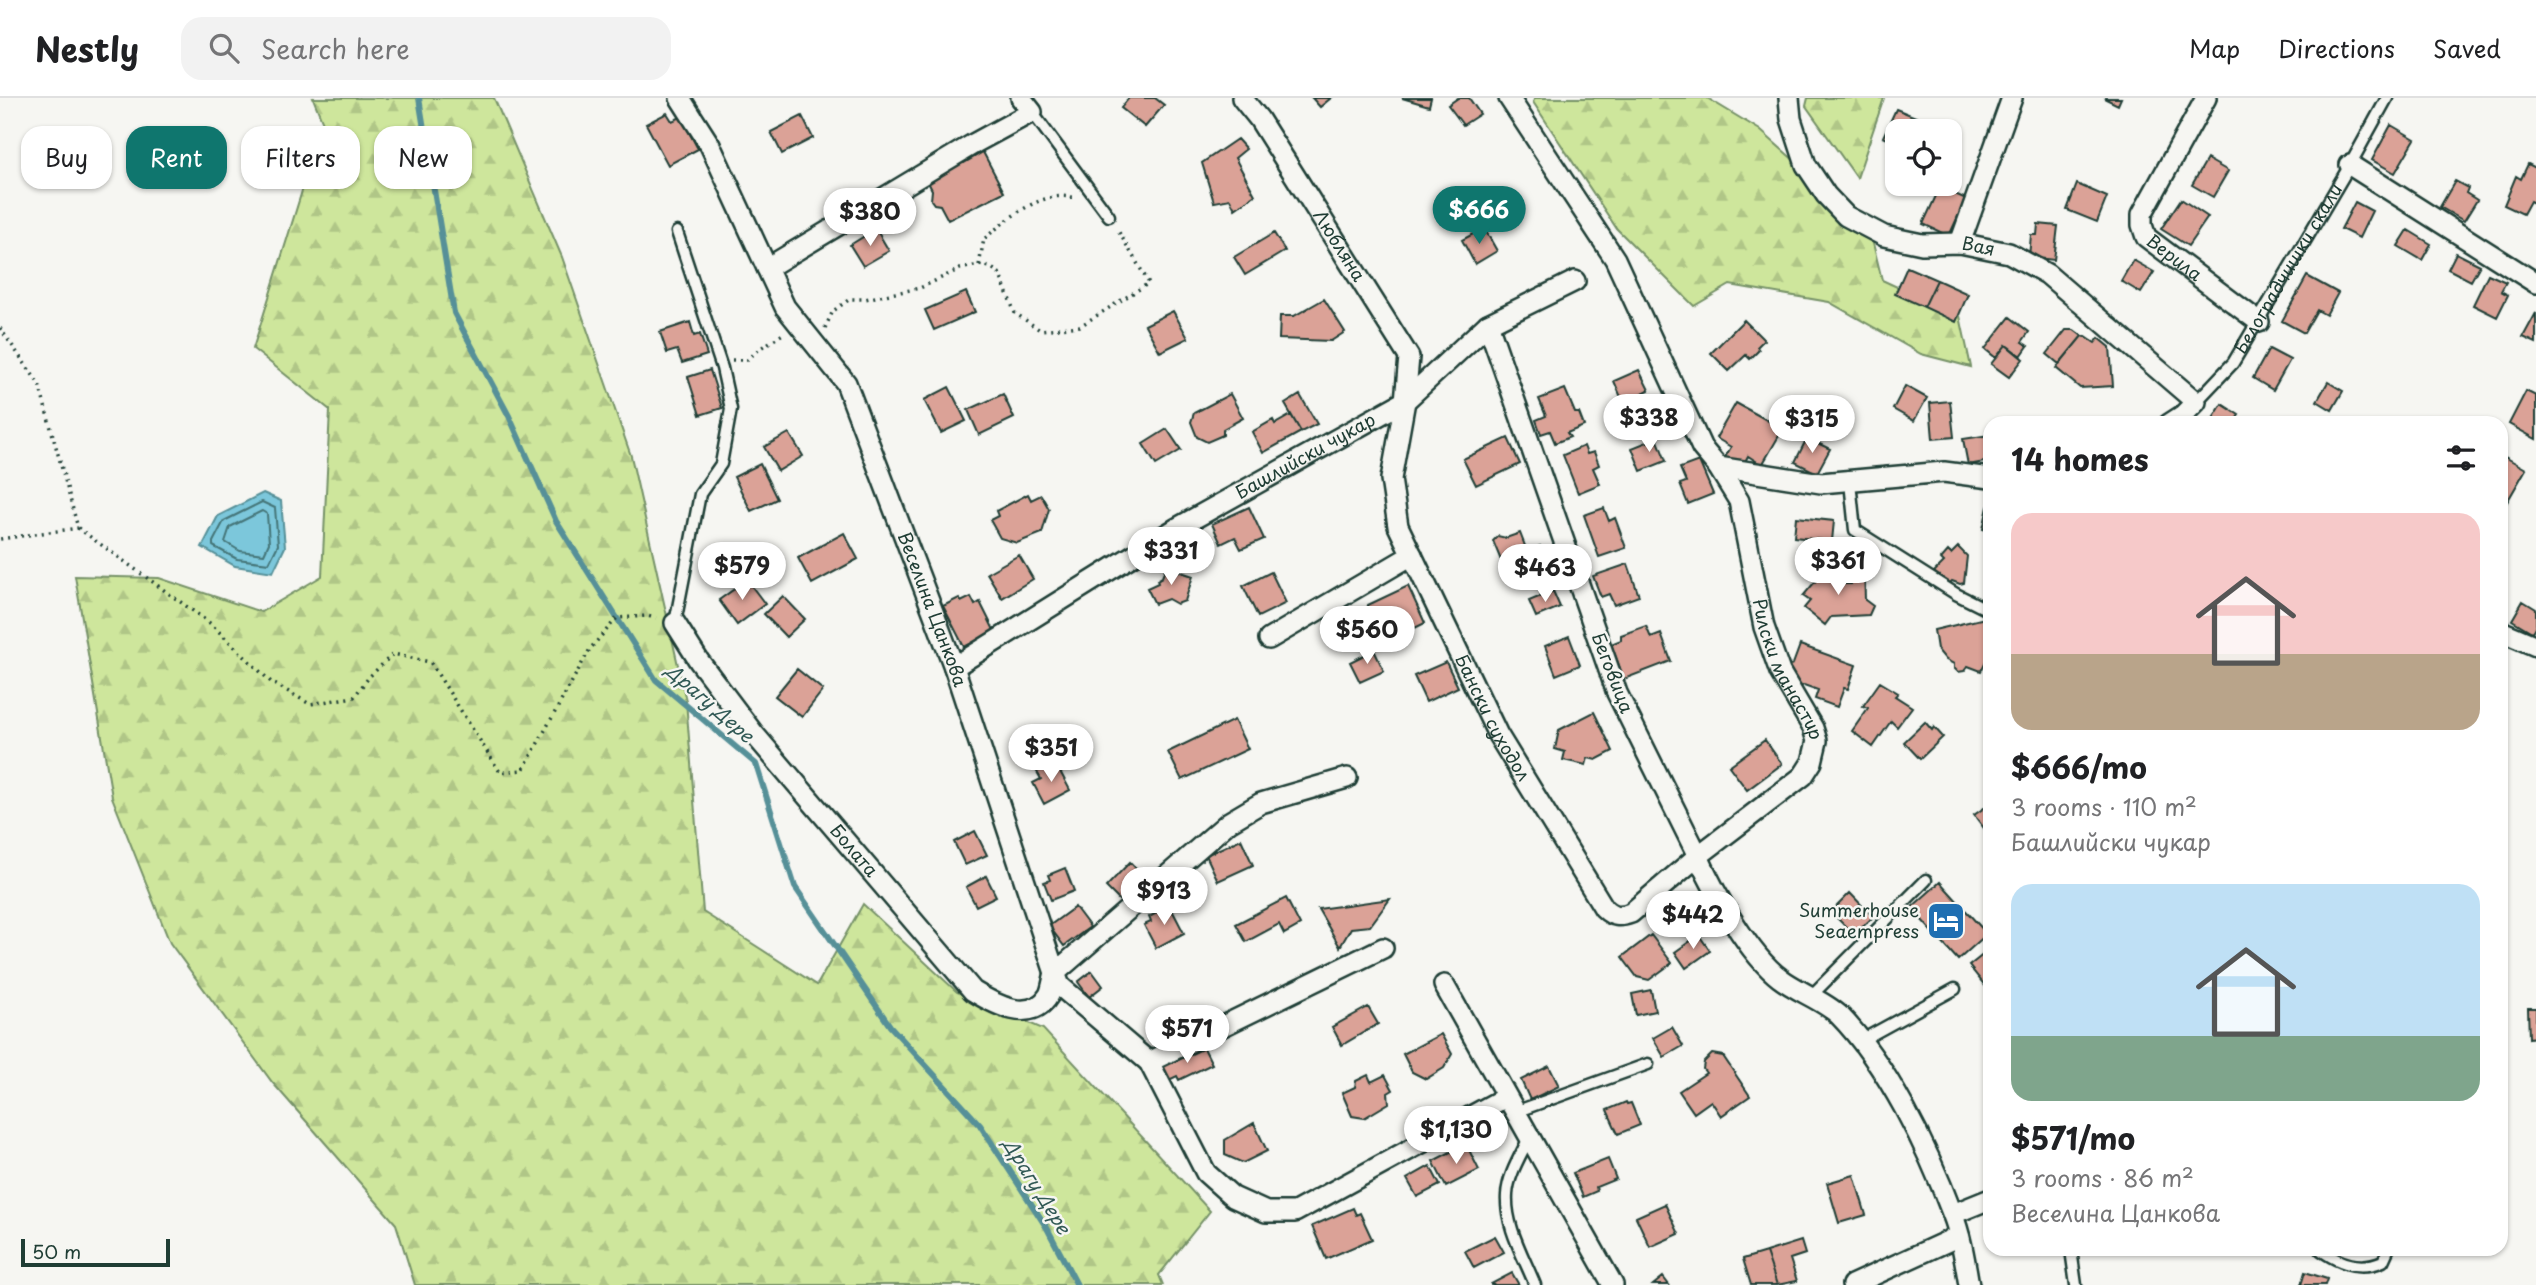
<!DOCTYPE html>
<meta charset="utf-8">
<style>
:root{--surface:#fff;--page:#f2f2f2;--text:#202124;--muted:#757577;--line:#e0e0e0;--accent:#0f766e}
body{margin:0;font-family:"Playpen Sans",sans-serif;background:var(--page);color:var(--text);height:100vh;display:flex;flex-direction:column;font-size:26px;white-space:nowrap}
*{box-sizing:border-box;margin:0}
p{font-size:23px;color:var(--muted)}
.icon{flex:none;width:38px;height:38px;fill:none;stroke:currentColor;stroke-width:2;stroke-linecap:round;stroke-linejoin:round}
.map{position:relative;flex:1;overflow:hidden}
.side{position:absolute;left:1983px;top:318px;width:525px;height:840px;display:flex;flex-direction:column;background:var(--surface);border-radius:21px;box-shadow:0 2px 5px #0004}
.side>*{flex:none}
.top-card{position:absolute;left:21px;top:28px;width:665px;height:63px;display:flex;gap:14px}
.tools{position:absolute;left:1885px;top:21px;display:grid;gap:14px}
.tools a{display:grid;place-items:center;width:77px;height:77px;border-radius:14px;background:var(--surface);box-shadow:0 2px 5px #0004;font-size:35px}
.scale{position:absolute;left:21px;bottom:18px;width:149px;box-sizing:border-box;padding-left:7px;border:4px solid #1f3d34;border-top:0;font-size:19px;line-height:24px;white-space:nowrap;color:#1f3d34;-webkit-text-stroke:5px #f6f6f2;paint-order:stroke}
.price{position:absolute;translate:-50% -60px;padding:0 16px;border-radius:24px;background:#fff;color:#222;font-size:23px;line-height:46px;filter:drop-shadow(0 2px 4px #0008)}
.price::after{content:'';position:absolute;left:50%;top:42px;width:21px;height:16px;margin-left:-10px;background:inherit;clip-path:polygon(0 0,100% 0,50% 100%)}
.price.selected{background:var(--accent);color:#fff}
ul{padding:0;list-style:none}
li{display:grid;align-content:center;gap:14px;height:371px;padding:0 28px}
li span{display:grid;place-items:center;height:217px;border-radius:21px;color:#555}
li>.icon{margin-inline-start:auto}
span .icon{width:126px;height:126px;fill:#fffc;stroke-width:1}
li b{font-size:30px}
h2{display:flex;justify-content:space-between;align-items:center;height:84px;padding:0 28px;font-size:30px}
.chip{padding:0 24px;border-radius:21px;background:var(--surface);box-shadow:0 2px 5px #0004;font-size:24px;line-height:63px}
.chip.selected{background:var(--accent);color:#fff}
header{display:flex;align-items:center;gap:42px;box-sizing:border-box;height:98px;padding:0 35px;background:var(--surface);border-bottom:2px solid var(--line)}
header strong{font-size:33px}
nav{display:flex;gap:38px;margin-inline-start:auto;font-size:24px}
.search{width:490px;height:63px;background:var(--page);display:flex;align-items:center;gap:18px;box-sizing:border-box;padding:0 24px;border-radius:21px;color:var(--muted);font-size:26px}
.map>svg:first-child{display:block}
.forest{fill:url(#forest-firs);stroke:#769268;stroke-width:2}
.water{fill:#7bc7db;stroke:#569098;stroke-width:2}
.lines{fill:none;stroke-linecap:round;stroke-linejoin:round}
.shore{stroke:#447477;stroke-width:2}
.stream{stroke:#569098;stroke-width:6}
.building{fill:#dba297;stroke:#1f3d34;stroke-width:2}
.lane-casing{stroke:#1f3d34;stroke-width:15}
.street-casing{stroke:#1f3d34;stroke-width:24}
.path{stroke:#1f3d34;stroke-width:3.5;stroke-dasharray:2 5;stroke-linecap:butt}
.lane{stroke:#f6f6f2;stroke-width:10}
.street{stroke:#f6f6f2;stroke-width:19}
.labels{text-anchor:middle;stroke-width:5;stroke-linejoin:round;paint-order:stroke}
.street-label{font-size:18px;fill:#1f3d34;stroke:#f6f6f2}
.poi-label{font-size:18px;fill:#1f3d34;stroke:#f6f6f2;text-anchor:end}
.water-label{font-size:19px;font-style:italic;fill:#315955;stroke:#f6f6f2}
</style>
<header>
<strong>Nestly</strong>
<div class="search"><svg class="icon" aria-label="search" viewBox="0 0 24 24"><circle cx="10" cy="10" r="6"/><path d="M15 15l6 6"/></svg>Search here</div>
<nav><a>Map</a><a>Directions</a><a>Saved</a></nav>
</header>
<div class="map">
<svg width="2536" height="1187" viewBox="0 0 2536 1187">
<defs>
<pattern id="forest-firs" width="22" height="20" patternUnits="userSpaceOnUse" patternTransform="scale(1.75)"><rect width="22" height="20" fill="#cee69c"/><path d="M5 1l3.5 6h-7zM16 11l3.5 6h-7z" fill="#b0c687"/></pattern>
</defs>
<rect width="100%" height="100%" fill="#f6f6f2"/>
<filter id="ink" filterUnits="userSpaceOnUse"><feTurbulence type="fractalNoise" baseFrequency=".0143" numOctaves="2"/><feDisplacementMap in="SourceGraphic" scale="14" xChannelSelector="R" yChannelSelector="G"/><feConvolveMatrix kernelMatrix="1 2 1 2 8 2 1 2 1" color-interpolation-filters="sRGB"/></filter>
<g filter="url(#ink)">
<!-- forest -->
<path class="forest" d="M313,0H494L562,159L631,358L686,603L703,814L817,887L863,806L957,894L1043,931L1210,1113L1159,1177L1163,1187H415L396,1126L272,984L170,845L112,699L75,478L159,480L261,514L322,478L330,312L253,251L323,25Z
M1535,0H1707L1760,32L1869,129L1882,182L1960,218L1971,269L1921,256L1829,204L1730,187L1694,208L1617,131L1533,4Z
M1808,0H1884L1857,80L1806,8Z"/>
<!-- water -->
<path class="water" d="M263,395L281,403L285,449L273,474L235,468L202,449L218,418Z"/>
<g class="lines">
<!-- shore -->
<path class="shore" d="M262,404L275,410L278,447L269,465L237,461L213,448V444L224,423Z
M262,413L267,416L269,445L264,456L240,453L225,444L230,429Z"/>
<!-- stream -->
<path class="stream" d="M419,0L454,215L509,318L556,423L656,582L756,666L795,789L890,928L980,1027L1047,1130L1077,1187"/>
</g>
<!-- building -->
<path class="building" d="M1129,0H1155L1164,7L1145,29L1121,10Z
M1312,0H1331L1320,9Z
M1402,0H1431L1429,8Z
M1458,0H1469L1480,16L1463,27L1448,7Z
M2104,0H2121L2118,7Z
M1896,11L1928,24L1924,33H1897V45L1883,39Z
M667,15L672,23L681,19L698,51L668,67L646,26Z
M802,18L813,40L782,56L771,34Z
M2391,27L2415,41L2395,75L2372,62Z
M1237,41L1246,51L1235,60L1255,97L1235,111L1230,101L1214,104L1202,65Z
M983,54L1004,94L948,122L940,107L934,106L931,102L932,92L926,80L955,65H964Z
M2207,61L2228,73L2213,99L2192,87Z
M2528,66L2536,70V100L2534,105L2530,103L2523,116L2504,107L2516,78L2521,81Z
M2455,83L2468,90L2466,95L2477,102L2464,123L2440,109Z
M2077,86L2107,99L2097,124L2067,112Z
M1940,89L1966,101L1949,138L1923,126Z
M2181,101L2208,119L2188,148L2161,131Z
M2355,104L2372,113L2359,140L2341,131Z
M2038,126L2058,128L2054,162L2029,159L2031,137H2037Z
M1484,130L1497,153L1475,166L1462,142Z
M876,131L889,153L863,168L850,147Z
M2408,132L2431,146L2422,162L2398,148Z
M1274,135L1285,153L1245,177L1234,159Z
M2456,155L2480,167L2471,183L2448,171Z
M2133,162L2154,174L2141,195L2121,183Z
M1907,169L1937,182L1924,209L1895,196Z
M2488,176L2506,184L2501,193L2508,197L2497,219L2473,207Z
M2307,178L2338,195L2326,217L2317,212L2304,235L2282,223Z
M1937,182L1968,196L1956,224L1924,209Z
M966,194L975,214L934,232L925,212Z
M1324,201L1345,234L1331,243L1279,241L1280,218H1294Z
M1173,213L1188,240L1160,254L1145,227Z
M2536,215V245L2523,239Z
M2010,219L2029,234L2022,244L2028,248L2021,258L2006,247L1996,260L1985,251Z
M1744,222L1764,242L1757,249L1759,252L1750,261L1746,257L1729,273L1711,255Z
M690,224L694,238L700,236L707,257L682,265L677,252L667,255L660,234Z
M2066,232H2074L2082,238L2059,266L2047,256Z
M2082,238L2086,239L2095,245L2099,240L2110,249L2113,288L2080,290L2056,270Z
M2006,247L2023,261L2009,279L1991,266Z
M2269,251L2290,262L2273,292L2253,280Z
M710,272L722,310L700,317L688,279Z
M1639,272L1649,292L1623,304L1614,283Z
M2328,284L2343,293L2332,312L2317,303Z
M1905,288L1927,300L1914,323L1893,311Z
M949,289L966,323L941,335L924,302Z
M1565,291L1575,315H1579L1584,328L1567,335L1570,339L1555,345L1550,333L1541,336L1536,322L1546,318L1539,301Z
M2526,293L2536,298V341L2509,326Z
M1003,296L1014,320L979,337L968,312Z
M1230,296L1243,320L1223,331V337L1207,344L1197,339L1191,324L1194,315Z
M1300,297L1317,326L1301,334L1285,306Z
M1950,303L1954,339L1933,341L1930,305Z
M1736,305L1783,331L1762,367L1748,358L1741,371L1724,361L1731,349L1716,340Z
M2222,306L2239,317L2233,326L2211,324Z
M1291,317L1301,334L1263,355L1252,334L1273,322L1275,326Z
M1167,331L1181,352L1156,367L1143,346Z
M789,335L803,358L778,373L764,349Z
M1990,337V363L1968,367L1963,341Z
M1508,340L1520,366L1476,387L1463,361Z
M1657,340L1666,363L1641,373L1632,350Z
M1807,340L1830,351L1817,375L1795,364Z
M1584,348L1587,356L1594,354L1599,367L1593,370L1600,386L1578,395L1563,357Z
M2505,359L2526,371L2507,404L2501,400V366Z
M1699,363L1713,396L1688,406L1680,386L1686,384L1680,370Z
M760,366L777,401L751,413L734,379Z
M1028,396L1031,402L1041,397L1049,411L1042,435L1017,445L1000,440L990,422L998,418L996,413Z
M1249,409L1264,441L1241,451L1235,439L1221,446L1212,426Z
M1988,409L1990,410V433L1983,431Z
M1604,410L1609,423L1615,420L1626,450L1599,459L1584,417Z
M1796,419L1834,423L1832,443L1794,439Z
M844,435L858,461L812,486L798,460Z
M1520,435L1527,453L1540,448L1547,468L1509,482L1493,443L1498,438L1506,440Z
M1958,449L1967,458L1964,485L1960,486L1952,483L1948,487L1934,474L1944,464L1941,461L1948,453L1951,456Z
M1019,457L1033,481L1002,500L987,475Z
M1628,466L1639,498L1614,507L1609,496L1601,499L1593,478Z
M1864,468L1865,502L1873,508L1869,517L1831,519L1825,527L1804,510L1810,503L1803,498L1824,473L1839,486H1851V469Z
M1166,469L1193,478L1185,503L1177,506L1168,501L1155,506L1147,490L1158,485L1157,482L1162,479Z
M1271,474L1286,505L1258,519L1243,488Z
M747,482L765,506L737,527L719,502Z
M1408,488L1425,525L1390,542L1387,534L1375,540L1366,523L1368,507Z
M1553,493L1560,509L1536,519L1529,503Z
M783,498L805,521L786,539L764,516Z
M971,499L975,507L980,504L995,534L964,549L943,508L959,500L961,504Z
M2523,503L2536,511V527L2532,534L2512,522Z
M1985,520L1990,521V555L1981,573L1968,568L1964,573L1958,574L1954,570V566L1946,562L1937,551L1934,532Z
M1646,528L1651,540L1661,536L1671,563L1624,581L1611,546L1621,542V537Z
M1569,538L1580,567L1556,577L1545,548Z
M1800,547L1856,567L1848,591L1844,590L1837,609L1815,601L1818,592L1804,587L1797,590L1787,568L1793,566Z
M1374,552L1384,573L1360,584L1350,564Z
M1446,564L1458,589L1426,604L1414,578Z
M797,571L823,592L802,619L775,598Z
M1880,584L1898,595L1895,598L1912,609L1897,629L1891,623L1873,649L1852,633L1868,610L1863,608Z
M1594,614L1613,653L1596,662L1588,660L1586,667L1563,662L1565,654L1555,651L1559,632Z
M1234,622L1248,651L1182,682L1168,654Z
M1925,624L1932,632L1934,629L1943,639L1920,661L1904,644Z
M1765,642L1782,666L1747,692L1729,668Z
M1055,664L1070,692L1044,706L1033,685L1041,681L1037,674Z
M1990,706V738L1974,717Z
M975,733L987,757L965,767L954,744Z
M1241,741L1253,767L1218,783L1206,757Z
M1130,764L1146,781L1122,805L1106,789Z
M1065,770L1074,793L1051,802L1044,784L1050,782L1048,777Z
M986,778L996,798L976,808L966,789Z
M1940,784L1987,836L1958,862L1911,810Z
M1850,795L1873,819L1854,837L1831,814Z
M1286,800L1300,827L1284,836L1279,826L1246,844L1236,826Z
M1390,801L1370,828L1351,830L1340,849L1318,811Z
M1170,808L1184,835L1156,850L1144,827L1151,824L1149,819Z
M1075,809L1090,829L1064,848L1049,828Z
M1651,837L1672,865L1649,882L1637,879L1622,859Z
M1699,837L1710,853L1686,870L1675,854Z
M1990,851V894L1969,868Z
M1092,873L1103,888L1089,899L1078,884Z
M1651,892L1655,913L1636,917L1632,896Z
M1368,909L1378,926L1342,947L1332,929Z
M2528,910H2536V939L2529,940Z
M1672,929L1683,948L1664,959L1653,940Z
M1441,936L1452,956L1444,970L1426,981L1412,974L1403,956Z
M1204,950L1212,966L1179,982L1177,978L1169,982L1161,967L1175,960L1176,963Z
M1712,956L1723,958L1750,998L1721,1018L1711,1003L1694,1015L1679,993L1706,975L1703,971L1704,964Z
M1549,968L1559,988L1530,1002L1521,982Z
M1368,977L1371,984L1385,977L1393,992L1388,995L1389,1005L1364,1020L1352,1018L1342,995L1355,989L1356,983Z
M1626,1004L1627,1006L1631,1005L1640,1027L1618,1036L1607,1012Z
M1254,1025L1267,1053L1243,1065L1225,1057V1042Z
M1466,1046L1479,1072L1446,1089L1433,1063Z
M1608,1061L1616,1081L1596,1089L1597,1093L1583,1099L1573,1075Z
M1430,1068L1440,1087L1417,1099L1407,1081Z
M1854,1077L1866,1117L1839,1125L1827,1085Z
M1665,1106L1679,1136L1650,1149L1636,1119Z
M1353,1110L1356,1117L1360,1115L1372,1141L1326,1161L1312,1128Z
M1495,1138L1504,1154L1474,1170L1465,1153Z
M1801,1143L1805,1156L1790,1161L1797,1183L1777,1187L1766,1154Z
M1766,1154L1777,1187H1751L1743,1161Z
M2305,1174L2327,1181L2325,1187H2301Z
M1512,1175L1519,1187H1491V1186Z
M1663,1179L1669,1187H1653Z"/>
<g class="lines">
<defs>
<g id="lane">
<path d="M1032,14L1109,118"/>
<path id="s1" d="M2196,304L2233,265L2350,67L2387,0"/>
<path d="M1850,384L1855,432L1956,496L1990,513"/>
<path d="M675,525L700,396L721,366L731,311L722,270L677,134"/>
<path d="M1811,898L1926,782"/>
<path d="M1860,943L1955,891"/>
<path d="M1515,1014L1648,966"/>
<path d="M1529,1040C1521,1057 1508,1077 1507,1097C1505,1128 1524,1159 1535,1187"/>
<path d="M2071,1152L2076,1187"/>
<path d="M2321,1152C2340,1166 2360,1173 2383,1163L2388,1152"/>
</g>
<g id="street">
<path id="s2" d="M680,0L710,47L785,209L846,285L954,569L1055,875L1229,724L1261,705L1347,680"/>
<path id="s3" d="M1242,0L1259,21L1409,259L1405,303L1391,381L1398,428L1498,637L1604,810C1613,819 1620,819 1631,815L1698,758L1617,595L1488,226"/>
<path id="s4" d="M1509,0L1615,161L1702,350L1718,369L1739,403L1764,529L1780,574L1813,630L1817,643L1812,664L1803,678L1698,758C1714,794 1749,857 1780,880C1798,894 1823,902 1839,917C1887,966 1928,1051 1952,1115C1961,1137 1965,1163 1969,1187"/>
<path id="s5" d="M1789,0L1791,21L1806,67L1826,97L1846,118L1884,138L1922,146L1960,145L2009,155L2047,176L2196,304L2183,317L2169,326"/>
<path id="s6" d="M2206,0L2142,116V127L2146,139L2259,224"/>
<path d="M2350,67L2536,185"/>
<path d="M1960,145L2012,0"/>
<path d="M767,170L975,45L1032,14L1021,0"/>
<path d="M1718,369L1821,385L1944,374L1990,380"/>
<path id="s7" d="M675,525L699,563L754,636L973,893C994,906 1031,927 1049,897C1052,891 1053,881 1055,875"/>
<path d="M2501,533L2536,548"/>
<path d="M1269,541L1412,457"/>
<path id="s8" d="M954,569L1177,430L1405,303L1488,226L1575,183"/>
<path d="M1055,875L1060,888L1149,964L1206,1075L1233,1099L1266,1114H1295L1506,999"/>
<path d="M1444,887L1613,1187"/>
<path d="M1149,964L1383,850"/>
<path d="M1953,1116L1990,1101"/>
<path d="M1852,1187L1959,1138"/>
</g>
</defs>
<!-- lane casing -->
<use href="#lane" class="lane-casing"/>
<!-- street casing -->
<use href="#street" class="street-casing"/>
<!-- path -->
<path class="path" d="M979,167L984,141C1009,120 1041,91 1076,100
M0,230L39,286L78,430L0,441
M825,230L833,213L850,201H865L920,190L960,171L979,167L990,169L999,175L1015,215L1040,232L1080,228L1149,185L1117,131
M732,262H747L762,249L783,236
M78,430L211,526L271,584L310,606L354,599L369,579L393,556L430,564L500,674L523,672L590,551L617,520L647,518L656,520"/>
<!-- lane -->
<use href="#lane" class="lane"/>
<!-- street -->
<use href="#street" class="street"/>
</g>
</g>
<!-- icons -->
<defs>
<symbol id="hotel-square" viewBox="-11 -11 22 22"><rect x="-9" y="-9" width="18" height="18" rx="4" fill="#1f6fb2" stroke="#f6f6f2"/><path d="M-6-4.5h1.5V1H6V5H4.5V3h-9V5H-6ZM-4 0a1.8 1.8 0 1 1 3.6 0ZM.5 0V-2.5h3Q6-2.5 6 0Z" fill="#fff"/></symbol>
</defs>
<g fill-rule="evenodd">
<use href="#hotel-square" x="1924" y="801" width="44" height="44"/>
</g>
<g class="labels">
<!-- street labels -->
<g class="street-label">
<text dy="6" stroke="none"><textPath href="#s3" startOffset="177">Любляна</textPath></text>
<text dy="6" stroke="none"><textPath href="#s5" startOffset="273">Вая</textPath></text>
<text dy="6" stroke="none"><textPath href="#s6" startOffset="191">Верила</textPath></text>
<text dy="6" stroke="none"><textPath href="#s1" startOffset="163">Белоградчишки скали</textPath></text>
<text dy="6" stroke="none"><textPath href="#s8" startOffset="410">Башлийски чукар</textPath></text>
<text dy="6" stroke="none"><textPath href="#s2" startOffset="574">Веселина Цанкова</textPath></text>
<text dy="6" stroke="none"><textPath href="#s4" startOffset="642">Рилски манастир</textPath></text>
<text transform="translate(1612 575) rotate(69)" y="6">Беговица</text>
<text dy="6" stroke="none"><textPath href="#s3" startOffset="693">Бански суходол</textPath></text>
<text dy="6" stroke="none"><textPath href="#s7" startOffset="290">Болата</textPath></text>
</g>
<!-- poi labels -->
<g class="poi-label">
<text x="1919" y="819">Summerhouse<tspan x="1919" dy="21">Seaempress</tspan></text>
</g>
<!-- water labels -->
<g class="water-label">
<text transform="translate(710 605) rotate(41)" y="7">Драгу Дере</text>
<text transform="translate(1037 1088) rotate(58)" y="7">Драгу Дере</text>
</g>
</g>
</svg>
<div class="tools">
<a><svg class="icon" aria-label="locate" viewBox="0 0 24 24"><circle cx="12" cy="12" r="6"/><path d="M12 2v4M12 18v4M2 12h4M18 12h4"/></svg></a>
</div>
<div class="scale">50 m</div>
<b class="price selected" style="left:1479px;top:148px">$666</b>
<b class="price" style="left:870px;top:150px">$380</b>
<b class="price" style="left:1649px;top:356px">$338</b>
<b class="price" style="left:1812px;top:357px">$315</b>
<b class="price" style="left:1171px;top:489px">$331</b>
<b class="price" style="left:1838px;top:499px">$361</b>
<b class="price" style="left:742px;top:504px">$579</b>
<b class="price" style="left:1545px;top:506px">$463</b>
<b class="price" style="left:1367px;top:568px">$560</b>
<b class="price" style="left:1051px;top:686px">$351</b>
<b class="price" style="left:1164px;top:829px">$913</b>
<b class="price" style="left:1693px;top:853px">$442</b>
<b class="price" style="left:1187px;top:967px">$571</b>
<b class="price" style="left:1456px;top:1068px">$1,130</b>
<div class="top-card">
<a class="chip">Buy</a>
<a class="chip selected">Rent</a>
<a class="chip">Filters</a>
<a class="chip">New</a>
</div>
<section class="side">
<h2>14 homes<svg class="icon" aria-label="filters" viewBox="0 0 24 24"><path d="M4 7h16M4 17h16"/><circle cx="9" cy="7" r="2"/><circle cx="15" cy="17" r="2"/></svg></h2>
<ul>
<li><span style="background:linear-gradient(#f6c9c9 65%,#b9a48a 0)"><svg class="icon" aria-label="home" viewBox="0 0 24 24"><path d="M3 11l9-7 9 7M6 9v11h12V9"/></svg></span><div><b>$666/mo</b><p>3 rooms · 110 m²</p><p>Башлийски чукар</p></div></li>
<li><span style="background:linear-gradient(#bfe0f5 70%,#7fa58c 0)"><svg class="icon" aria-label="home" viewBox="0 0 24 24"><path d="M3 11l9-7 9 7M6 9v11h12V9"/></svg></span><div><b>$571/mo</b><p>3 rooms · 86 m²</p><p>Веселина Цанкова</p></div></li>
</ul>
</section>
</div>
